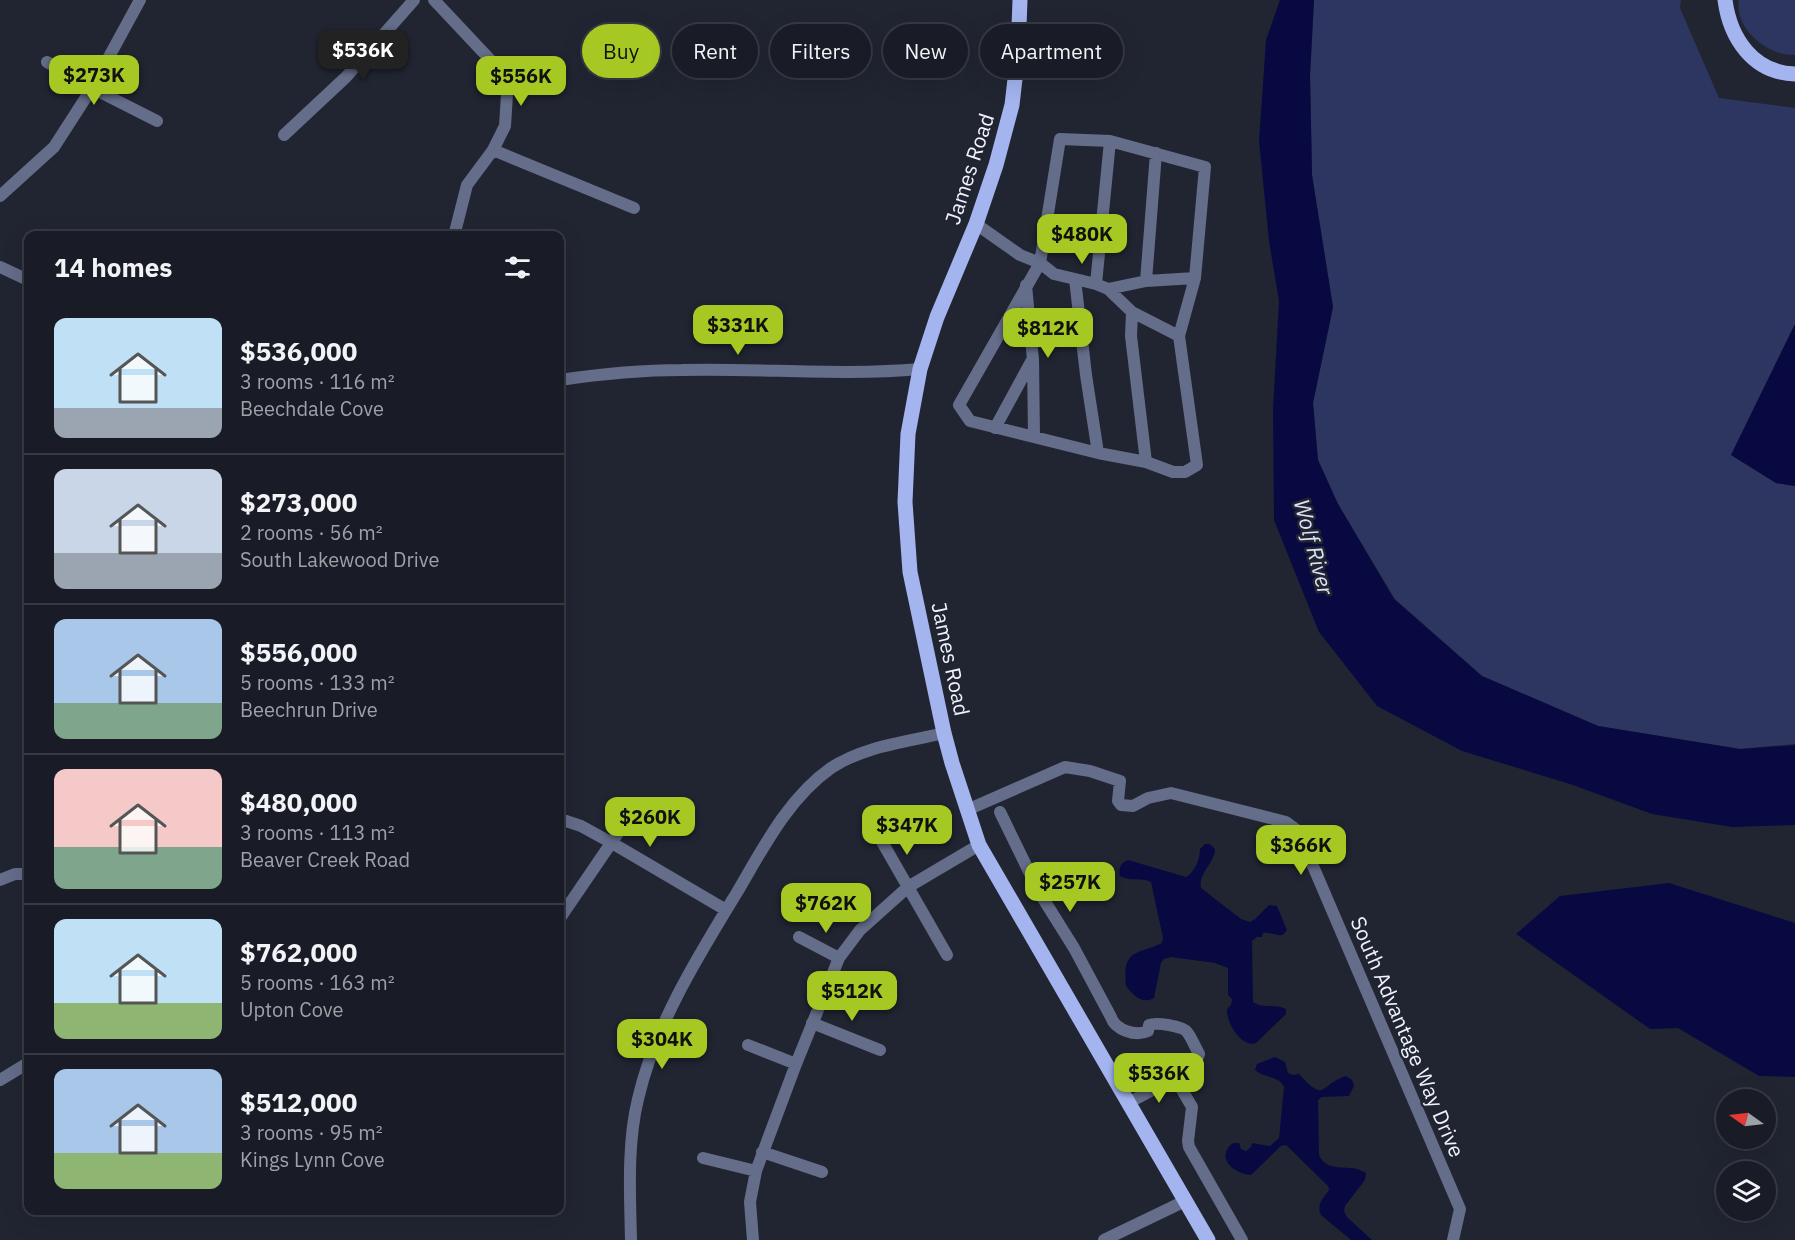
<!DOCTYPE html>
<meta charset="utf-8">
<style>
:root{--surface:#191c26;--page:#22252e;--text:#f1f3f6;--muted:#9fa1a7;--line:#373a43;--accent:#a5c822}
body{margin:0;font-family:"IBM Plex Sans",sans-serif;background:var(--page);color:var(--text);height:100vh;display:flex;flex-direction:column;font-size:22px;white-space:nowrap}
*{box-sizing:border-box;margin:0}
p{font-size:20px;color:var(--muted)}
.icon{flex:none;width:33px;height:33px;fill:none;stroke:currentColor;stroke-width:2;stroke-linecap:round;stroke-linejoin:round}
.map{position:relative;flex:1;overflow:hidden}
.sheet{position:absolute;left:24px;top:231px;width:540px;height:984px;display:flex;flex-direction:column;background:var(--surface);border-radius:12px;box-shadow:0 6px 24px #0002,0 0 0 2px var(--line)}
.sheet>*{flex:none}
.hud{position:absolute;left:582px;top:24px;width:570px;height:54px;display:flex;gap:12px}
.needle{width:39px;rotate:284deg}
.buttons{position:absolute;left:1716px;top:1089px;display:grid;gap:12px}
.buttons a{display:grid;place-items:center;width:60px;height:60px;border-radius:50%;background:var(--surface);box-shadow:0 6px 24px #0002,0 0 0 2px var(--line);font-size:30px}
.price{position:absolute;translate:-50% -51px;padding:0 14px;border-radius:12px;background:var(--accent);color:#111;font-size:20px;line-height:39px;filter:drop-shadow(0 2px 3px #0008)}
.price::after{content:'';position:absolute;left:50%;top:36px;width:18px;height:14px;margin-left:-9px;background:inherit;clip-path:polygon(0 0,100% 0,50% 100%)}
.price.current{background:#222;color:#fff}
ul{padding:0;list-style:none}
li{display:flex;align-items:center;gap:18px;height:150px;padding:0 30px}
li+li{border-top:2px solid var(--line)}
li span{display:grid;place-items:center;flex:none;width:168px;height:120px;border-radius:12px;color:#555}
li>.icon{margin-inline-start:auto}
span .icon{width:72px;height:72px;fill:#fffc;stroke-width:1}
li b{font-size:26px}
h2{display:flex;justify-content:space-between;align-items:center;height:72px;padding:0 30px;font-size:26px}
.tag{padding:0 21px;border-radius:27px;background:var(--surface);box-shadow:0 6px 24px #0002,0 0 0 2px var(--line);font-size:21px;line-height:54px}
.tag.current{background:var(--accent);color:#111}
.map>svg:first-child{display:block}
.green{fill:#2c3660}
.water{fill:#090942}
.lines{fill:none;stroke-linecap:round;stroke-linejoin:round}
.minor{stroke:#646d89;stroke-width:12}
.major{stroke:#a3b4ef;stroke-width:15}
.labels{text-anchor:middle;stroke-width:5;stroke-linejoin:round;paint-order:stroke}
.street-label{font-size:21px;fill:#f0f3fc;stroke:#212532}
.water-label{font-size:22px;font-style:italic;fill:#dce2f5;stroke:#212532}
</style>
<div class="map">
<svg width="1795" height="1240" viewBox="0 0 1795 1240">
<rect width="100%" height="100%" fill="#212532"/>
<!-- green -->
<path class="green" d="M1314,0H1681L1680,8L1719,98L1795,108V324L1731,455L1776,483L1795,486V744L1740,749L1598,726L1482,676L1395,599L1338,504L1318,460L1313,403L1333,307L1312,175L1310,75Z
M1739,0H1795V55C1768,56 1734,29 1739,0Z"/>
<!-- water -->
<path class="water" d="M1280,0H1314L1310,75L1312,175L1333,307L1313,403L1318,460L1338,504L1394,599L1482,676L1598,726L1740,749L1795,745V825L1732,827L1652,814L1570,784L1462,751L1377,706L1319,632L1274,520L1273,409L1279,301L1269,241L1259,141L1266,40Z
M1795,324V486L1776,483L1731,455Z
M1205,844H1210L1215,849C1215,863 1198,873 1201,888L1241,919L1250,922L1255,919L1269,905L1277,906L1287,930L1283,935C1275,936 1271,932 1263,933L1262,937H1257L1252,941L1253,1002C1262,1009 1276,1003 1286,1009V1014L1256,1043C1241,1048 1226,1022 1227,1009L1231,1005L1232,999L1228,995V968L1215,963L1171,957L1164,959L1161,963L1154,998C1142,1005 1133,995 1126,986C1122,948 1137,955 1162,943L1163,938L1151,882C1141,877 1130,882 1120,876C1118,868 1121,863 1128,860L1186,877C1195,872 1200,859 1200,849Z
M1669,883L1795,923V1077L1759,1076L1678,1028L1650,1029L1516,934L1560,896Z
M1275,1057L1285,1062L1288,1073L1293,1075L1299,1074C1327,1104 1318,1085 1346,1076L1352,1080L1354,1086L1349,1096L1322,1097L1318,1100L1319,1155C1328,1175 1351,1162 1366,1173L1365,1180L1345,1206L1344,1211L1347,1217L1372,1240H1351L1321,1215C1316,1205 1323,1198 1329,1190L1328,1186L1286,1145L1281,1146L1251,1175C1233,1174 1215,1157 1233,1143H1239L1241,1149L1246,1151L1251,1147L1252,1143L1270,1146L1279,1138L1284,1087C1279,1076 1264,1078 1255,1070L1257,1064Z"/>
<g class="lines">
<!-- minor -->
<path class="minor" d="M434,0L497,67L507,94L505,126L493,150L467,185L454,236
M47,62L92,88L157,121
M284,135L346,77L414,0
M1060,139L1110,141L1205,167L1195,278L1179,336L1197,465L1185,472H1173L1146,462L1098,453L970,421L959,405L1040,263Z
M493,150L634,208
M0,196L54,147L92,88L140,0
M976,224L1020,255L1040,263L1054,274L1096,284L1108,289L1146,281L1195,278
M0,267L28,280
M1075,279L1086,375L1098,453
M1146,281L1156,153
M1096,284L1110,141
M1026,285L1033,360L1034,436
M1108,289L1132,312L1179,336
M1132,312L1131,336L1146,462
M560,380C600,374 641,370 682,370C762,368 841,376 920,369
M995,428L1032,360
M967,810L1065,767L1090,771L1120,781L1118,801L1121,805L1133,806L1148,798L1171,793L1286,822L1298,831L1460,1209L1453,1240
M1000,812L1039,892L1074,948L1111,1017C1115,1030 1136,1037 1148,1031L1149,1025C1156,1022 1183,1026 1187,1032C1192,1038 1195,1047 1199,1054L1194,1067L1175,1078L1192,1107L1188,1141L1189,1147L1242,1240
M560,819L581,826L612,843L726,910
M881,840L947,955
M0,880L15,874H28
M560,918L633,811
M799,937L839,958
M812,1023L880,1050
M748,1045L796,1064
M0,1080L28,1063
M1128,1103L1175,1078
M762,1152L822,1172
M703,1158L756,1171
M631,1240C630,1194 627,1144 638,1099C655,1025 697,958 736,894C762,850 788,798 831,768C864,746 907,742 944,733
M753,1240L750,1202L756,1171L796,1064L839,958L860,930L908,887L979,845
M1104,1240L1185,1201"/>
<!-- major -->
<path class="major" d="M1020,0L1018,53L1012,105L996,165L976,224L937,317L920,369L908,434L905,502L910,572L944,733L952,763L979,845L1208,1240
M1725,0C1730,38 1753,73 1795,74"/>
</g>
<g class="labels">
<!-- street labels -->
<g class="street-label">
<text transform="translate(970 169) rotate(-72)" y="7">James Road</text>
<text transform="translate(950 659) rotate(78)" y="7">James Road</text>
<text transform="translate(1407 1037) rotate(67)" y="7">South Advantage Way Drive</text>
</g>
<!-- water labels -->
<g class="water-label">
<text transform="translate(1314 547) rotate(75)" y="8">Wolf River</text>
</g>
</g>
</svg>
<div class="buttons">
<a><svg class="needle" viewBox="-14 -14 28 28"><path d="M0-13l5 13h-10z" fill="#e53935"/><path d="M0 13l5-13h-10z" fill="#9fa1a7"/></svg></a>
<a><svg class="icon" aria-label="layers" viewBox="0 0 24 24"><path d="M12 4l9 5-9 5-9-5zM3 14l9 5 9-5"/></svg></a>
</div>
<b class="price current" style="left:363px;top:81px">$536K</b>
<b class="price" style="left:94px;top:106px">$273K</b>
<b class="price" style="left:521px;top:107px">$556K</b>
<b class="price" style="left:1082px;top:265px">$480K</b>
<b class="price" style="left:738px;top:356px">$331K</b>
<b class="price" style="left:1048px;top:359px">$812K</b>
<b class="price" style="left:650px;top:848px">$260K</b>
<b class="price" style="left:907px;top:856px">$347K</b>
<b class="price" style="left:1301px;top:876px">$366K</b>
<b class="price" style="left:1070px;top:913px">$257K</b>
<b class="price" style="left:826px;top:934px">$762K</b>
<b class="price" style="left:852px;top:1022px">$512K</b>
<b class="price" style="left:662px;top:1070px">$304K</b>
<b class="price" style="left:1159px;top:1104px">$536K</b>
<div class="hud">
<a class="tag current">Buy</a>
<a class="tag">Rent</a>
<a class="tag">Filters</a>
<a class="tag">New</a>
<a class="tag">Apartment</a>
</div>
<section class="sheet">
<h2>14 homes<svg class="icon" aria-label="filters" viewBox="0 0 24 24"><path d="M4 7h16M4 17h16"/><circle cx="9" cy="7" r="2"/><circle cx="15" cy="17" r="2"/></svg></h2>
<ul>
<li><span style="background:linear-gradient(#bfe0f5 75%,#9aa5b1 0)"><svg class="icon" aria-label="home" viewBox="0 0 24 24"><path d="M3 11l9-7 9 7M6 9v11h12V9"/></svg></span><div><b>$536,000</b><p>3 rooms · 116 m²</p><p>Beechdale Cove</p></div></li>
<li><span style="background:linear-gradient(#c9d6e8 70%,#9aa5b1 0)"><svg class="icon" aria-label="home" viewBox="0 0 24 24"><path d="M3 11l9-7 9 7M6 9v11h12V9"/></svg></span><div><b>$273,000</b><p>2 rooms · 56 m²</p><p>South Lakewood Drive</p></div></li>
<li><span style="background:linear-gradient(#a9c7e8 70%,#7fa58c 0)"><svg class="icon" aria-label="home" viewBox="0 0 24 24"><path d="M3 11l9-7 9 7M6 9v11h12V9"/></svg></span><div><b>$556,000</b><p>5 rooms · 133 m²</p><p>Beechrun Drive</p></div></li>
<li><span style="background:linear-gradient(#f6c9c9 65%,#7fa58c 0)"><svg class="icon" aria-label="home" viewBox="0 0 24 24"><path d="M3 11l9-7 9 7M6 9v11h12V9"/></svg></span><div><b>$480,000</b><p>3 rooms · 113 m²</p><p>Beaver Creek Road</p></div></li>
<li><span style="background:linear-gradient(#bfe0f5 70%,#8fb573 0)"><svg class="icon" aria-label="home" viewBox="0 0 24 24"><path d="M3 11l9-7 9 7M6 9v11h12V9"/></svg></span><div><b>$762,000</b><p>5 rooms · 163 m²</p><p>Upton Cove</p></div></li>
<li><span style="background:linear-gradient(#a9c7e8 70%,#8fb573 0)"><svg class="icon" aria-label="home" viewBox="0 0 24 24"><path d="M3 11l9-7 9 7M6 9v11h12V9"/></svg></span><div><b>$512,000</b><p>3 rooms · 95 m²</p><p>Kings Lynn Cove</p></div></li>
</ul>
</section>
</div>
